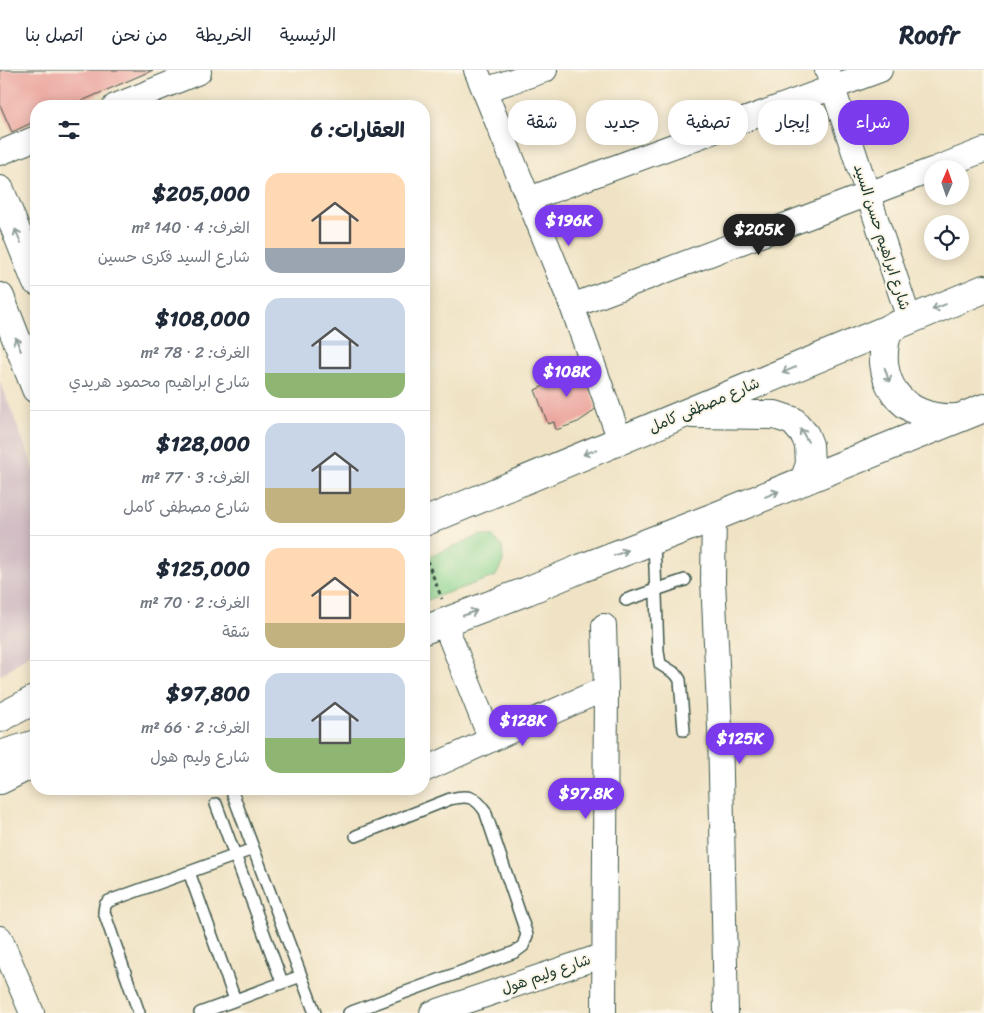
<!DOCTYPE html>
<html lang="ar">
<meta charset="utf-8">
<style>
:root{--surface:#fff;--page:#f2f2f3;--text:#1f2937;--muted:#747a83;--line:#e0e1e3;--accent:#7c3aed}
body{margin:0;font-family:Sriracha,"Playpen Sans Arabic",sans-serif;background:var(--page);color:var(--text);direction:rtl;height:100vh;display:flex;flex-direction:column;font-size:19px;white-space:nowrap}
*{box-sizing:border-box;margin:0}
p{font-size:16px;color:var(--muted)}
.icon{flex:none;width:28px;height:28px;fill:none;stroke:currentColor;stroke-width:2;stroke-linecap:round;stroke-linejoin:round}
.map{position:relative;flex:1;overflow:hidden;direction:ltr}
.drawer{position:absolute;left:30px;top:30px;width:400px;height:695px;display:flex;flex-direction:column;background:var(--surface);border-radius:20px;box-shadow:0 2px 12px #0003;direction:rtl}
.drawer>*{flex:none}
.banner{position:absolute;left:445px;top:30px;width:464px;height:45px;direction:rtl;display:flex;gap:10px}
.needle{width:32px;rotate:2deg}
.controls{position:absolute;left:924px;top:90px;display:grid;gap:10px}
.controls a{display:grid;place-items:center;width:45px;height:45px;border-radius:50%;background:var(--surface);box-shadow:0 2px 12px #0003;font-size:25px}
.price{position:absolute;translate:-50% -42px;padding:0 11px;border-radius:18px;background:var(--accent);color:#fff;font-size:16px;line-height:32px;filter:drop-shadow(0 1px 2px #0008)}
.price::after{content:'';position:absolute;left:50%;top:30px;width:15px;height:11px;margin-left:-8px;background:inherit;clip-path:polygon(0 0,100% 0,50% 100%)}
.price.selected{background:#222;color:#fff}
ul{padding:0;list-style:none}
li{display:flex;align-items:center;gap:15px;height:125px;padding:0 25px}
li+li{border-top:1px solid var(--line)}
li span{display:grid;place-items:center;flex:none;width:140px;height:100px;border-radius:15px;color:#555}
li>.icon{margin-inline-start:auto}
span .icon{width:60px;height:60px;fill:#fffc;stroke-width:1}
li b{font-size:21px}
h2{display:flex;justify-content:space-between;align-items:center;height:60px;padding:0 25px;font-size:21px}
.tag{padding:0 18px;border-radius:20px;background:var(--surface);box-shadow:0 2px 12px #0003;font-size:18px;line-height:45px}
.tag.selected{background:var(--accent);color:#fff}
header{display:flex;align-items:center;gap:30px;box-sizing:border-box;height:70px;padding:0 25px;background:var(--surface);border-bottom:1px solid var(--line)}
header strong{font-size:24px}
nav{display:flex;gap:28px;margin-inline-start:auto;font-size:18px}
.map>svg:first-child{display:block}
.industrial{fill:#d2bec4}
.green{fill:#8ad490;stroke:#548862}
.building{fill:#eba69f}
.lines{fill:none;stroke-linecap:round;stroke-linejoin:round}
.lane-casing{stroke:#3e564a;stroke-width:14}
.street-casing{stroke:#3e564a;stroke-width:26}
.secondary-casing{stroke:#3e564a;stroke-width:30}
.primary-casing{stroke:#3e564a;stroke-width:30}
.path{stroke:#3e564a;stroke-width:3;stroke-dasharray:4 4;stroke-linecap:butt}
.lane{stroke:#fff;stroke-width:11}
.street{stroke:#fff;stroke-width:24}
.secondary{stroke:#fff;stroke-width:28}
.primary{stroke:#fff;stroke-width:28}
.oneway{stroke:#8f9e9a}
.labels{text-anchor:middle;stroke-width:4;stroke-linejoin:round;paint-order:stroke}
.street-label{font-size:15px;fill:#1f3d34;stroke:#fcf5e5}
</style>
<header>
<strong>Roofr</strong>
<nav><a>الرئيسية</a><a>الخريطة</a><a>من نحن</a><a>اتصل بنا</a></nav>
</header>
<div class="map">
<svg width="984" height="943" viewBox="0 0 984 943">
<rect width="100%" height="100%" fill="#fcf5e5"/>
<filter id="ink" filterUnits="userSpaceOnUse"><feTurbulence type="fractalNoise" baseFrequency=".02" numOctaves="2"/><feDisplacementMap in="SourceGraphic" scale="10" xChannelSelector="R" yChannelSelector="G"/><feConvolveMatrix kernelMatrix="1 2 1 2 8 2 1 2 1" color-interpolation-filters="sRGB"/></filter>
<filter id="wash" filterUnits="userSpaceOnUse"><feTurbulence type="fractalNoise" baseFrequency=".0096" numOctaves="4" result="noise"/><feDisplacementMap in="SourceGraphic" scale="20" xChannelSelector="R" yChannelSelector="G"/><feGaussianBlur stdDeviation="1.12" result="paint"/><feColorMatrix in="noise" values="0 0 0 0 0 0 0 0 0 0 0 0 0 0 0 0 0 1.4 0 .05"/><feComposite in="paint" operator="in"/></filter>
<g filter="url(#wash)">
<rect width="100%" height="100%" fill="#f0e3c5"/>
<!-- industrial -->
<path class="industrial" d="M0,311L36,404V579L0,606Z"/>
<!-- green -->
<path class="green" d="M480,465L493,467L502,477L503,491L496,506L424,531V489Z"/>
<g id="blocks">
<!-- building -->
<path class="building" d="M0,0H153L70,36H36V51L12,62L0,35Z
M582,292L596,338L590,344L578,352L556,360L554,352L548,354L535,320L564,307L561,301Z"/>
</g>
</g>
<g filter="url(#ink)">
<use href="#blocks" fill-opacity="0" stroke="#3e564a" stroke-width="1"/>
<g class="lines">
<defs>
<path id="lane" d="M654,470L658,581L660,594L676,604L680,610L684,660
M626,530L685,510
M231,719L315,943
M216,734L282,912
M189,802L235,930
M139,943L104,842L105,835L109,831L253,779
M200,943L301,906
M349,943L515,882L523,876L527,865L485,741C475,726 468,725 450,729L356,766"/>
<path id="street" d="M476,0L572,236L620,370
M827,0L909,249
M485,20L545,0
M115,36L199,2
M0,83L36,68
M935,99L984,80
M529,129L880,0
M572,236L932,100
M714,447L713,510L720,658L726,943
M444,552L491,670
M424,700L606,618
M0,868L32,943
M432,943L604,885
M604,943L606,618L604,556"/>
<path id="secondary" d="M0,120L36,211
M0,227L36,319
M0,710L36,692"/>
<path id="primary" d="M889,258C871,309 901,351 956,348
M693,344L775,345L793,351L805,365L809,375L810,394L804,411
M424,452L984,219
M424,560L527,521L582,498L714,447L984,338
M0,648L36,629
M0,685L36,674"/>
</defs>
<!-- lane casing -->
<use href="#lane" class="lane-casing"/>
<!-- street casing -->
<use href="#street" class="street-casing"/>
<!-- secondary casing -->
<use href="#secondary" class="secondary-casing"/>
<!-- primary casing -->
<use href="#primary" class="primary-casing"/>
<!-- path -->
<path class="path" d="M424,483L442,529"/>
<!-- lane -->
<use href="#lane" class="lane"/>
<!-- street -->
<use href="#street" class="street"/>
<!-- secondary -->
<use href="#secondary" class="secondary"/>
<!-- primary -->
<use href="#primary" class="primary"/>
</g>
<!-- one-way arrows -->
<defs><path id="oneway-shaft" d="M-6 0H5M1.5-3L5.5 0L1.5 3" fill="none" stroke-width="1.6" stroke-linecap="round" stroke-linejoin="round" transform="scale(1.25)"/></defs>
<g class="oneway">
<use href="#oneway-shaft" transform="translate(18 166) rotate(-112)"/>
<use href="#oneway-shaft" transform="translate(939 237) rotate(158)"/>
<use href="#oneway-shaft" transform="translate(18 274) rotate(-112)"/>
<use href="#oneway-shaft" transform="translate(789 300) rotate(157)"/>
<use href="#oneway-shaft" transform="translate(887 305) rotate(72)"/>
<use href="#oneway-shaft" transform="translate(804 365) rotate(-120)"/>
<use href="#oneway-shaft" transform="translate(590 382) rotate(158)"/>
<use href="#oneway-shaft" transform="translate(772 424) rotate(-22)"/>
<use href="#oneway-shaft" transform="translate(621 483) rotate(-21)"/>
<use href="#oneway-shaft" transform="translate(470 543) rotate(-20)"/>
</g>
</g>
<g class="labels">
<!-- street labels -->
<g class="street-label">
<text transform="translate(882 167) rotate(72)" y="5">شارع ابراهيم حسن السيد</text>
<text transform="translate(704 335) rotate(-23)" y="5">شارع مصطفى كامل</text>
<text transform="translate(546 904) rotate(-19)" y="5">شارع وليم هول</text>
</g>
</g>
</svg>
<div class="controls">
<a><svg class="needle" viewBox="-14 -14 28 28"><path d="M0-13l5 13h-10z" fill="#e53935"/><path d="M0 13l5-13h-10z" fill="#747a83"/></svg></a>
<a><svg class="icon" aria-label="locate" viewBox="0 0 24 24"><circle cx="12" cy="12" r="6"/><path d="M12 2v4M12 18v4M2 12h4M18 12h4"/></svg></a>
</div>
<b class="price" style="left:569px;top:177px">$196K</b>
<b class="price selected" style="left:759px;top:186px">$205K</b>
<b class="price" style="left:567px;top:328px">$108K</b>
<b class="price" style="left:523px;top:677px">$128K</b>
<b class="price" style="left:740px;top:695px">$125K</b>
<b class="price" style="left:586px;top:750px">$97.8K</b>
<div class="banner">
<a class="tag selected">شراء</a>
<a class="tag">إيجار</a>
<a class="tag">تصفية</a>
<a class="tag">جديد</a>
<a class="tag">شقة</a>
</div>
<section class="drawer">
<h2>العقارات: 6<svg class="icon" aria-label="filters" viewBox="0 0 24 24"><path d="M4 7h16M4 17h16"/><circle cx="9" cy="7" r="2"/><circle cx="15" cy="17" r="2"/></svg></h2>
<ul>
<li><span style="background:linear-gradient(#ffd9b3 75%,#9aa5b1 0)"><svg class="icon" aria-label="home" viewBox="0 0 24 24"><path d="M3 11l9-7 9 7M6 9v11h12V9"/></svg></span><div><b>$205,000</b><p>الغرف: 4 · 140 m²</p><p>شارع السيد فكرى حسين</p></div></li>
<li><span style="background:linear-gradient(#c9d6e8 75%,#8fb573 0)"><svg class="icon" aria-label="home" viewBox="0 0 24 24"><path d="M3 11l9-7 9 7M6 9v11h12V9"/></svg></span><div><b>$108,000</b><p>الغرف: 2 · 78 m²</p><p>شارع ابراهيم محمود هريدي</p></div></li>
<li><span style="background:linear-gradient(#c9d6e8 65%,#c2b280 0)"><svg class="icon" aria-label="home" viewBox="0 0 24 24"><path d="M3 11l9-7 9 7M6 9v11h12V9"/></svg></span><div><b>$128,000</b><p>الغرف: 3 · 77 m²</p><p>شارع مصطفى كامل</p></div></li>
<li><span style="background:linear-gradient(#ffd9b3 75%,#c2b280 0)"><svg class="icon" aria-label="home" viewBox="0 0 24 24"><path d="M3 11l9-7 9 7M6 9v11h12V9"/></svg></span><div><b>$125,000</b><p>الغرف: 2 · 70 m²</p><p>شقة</p></div></li>
<li><span style="background:linear-gradient(#c9d6e8 65%,#8fb573 0)"><svg class="icon" aria-label="home" viewBox="0 0 24 24"><path d="M3 11l9-7 9 7M6 9v11h12V9"/></svg></span><div><b>$97,800</b><p>الغرف: 2 · 66 m²</p><p>شارع وليم هول</p></div></li>
</ul>
</section>
</div>
